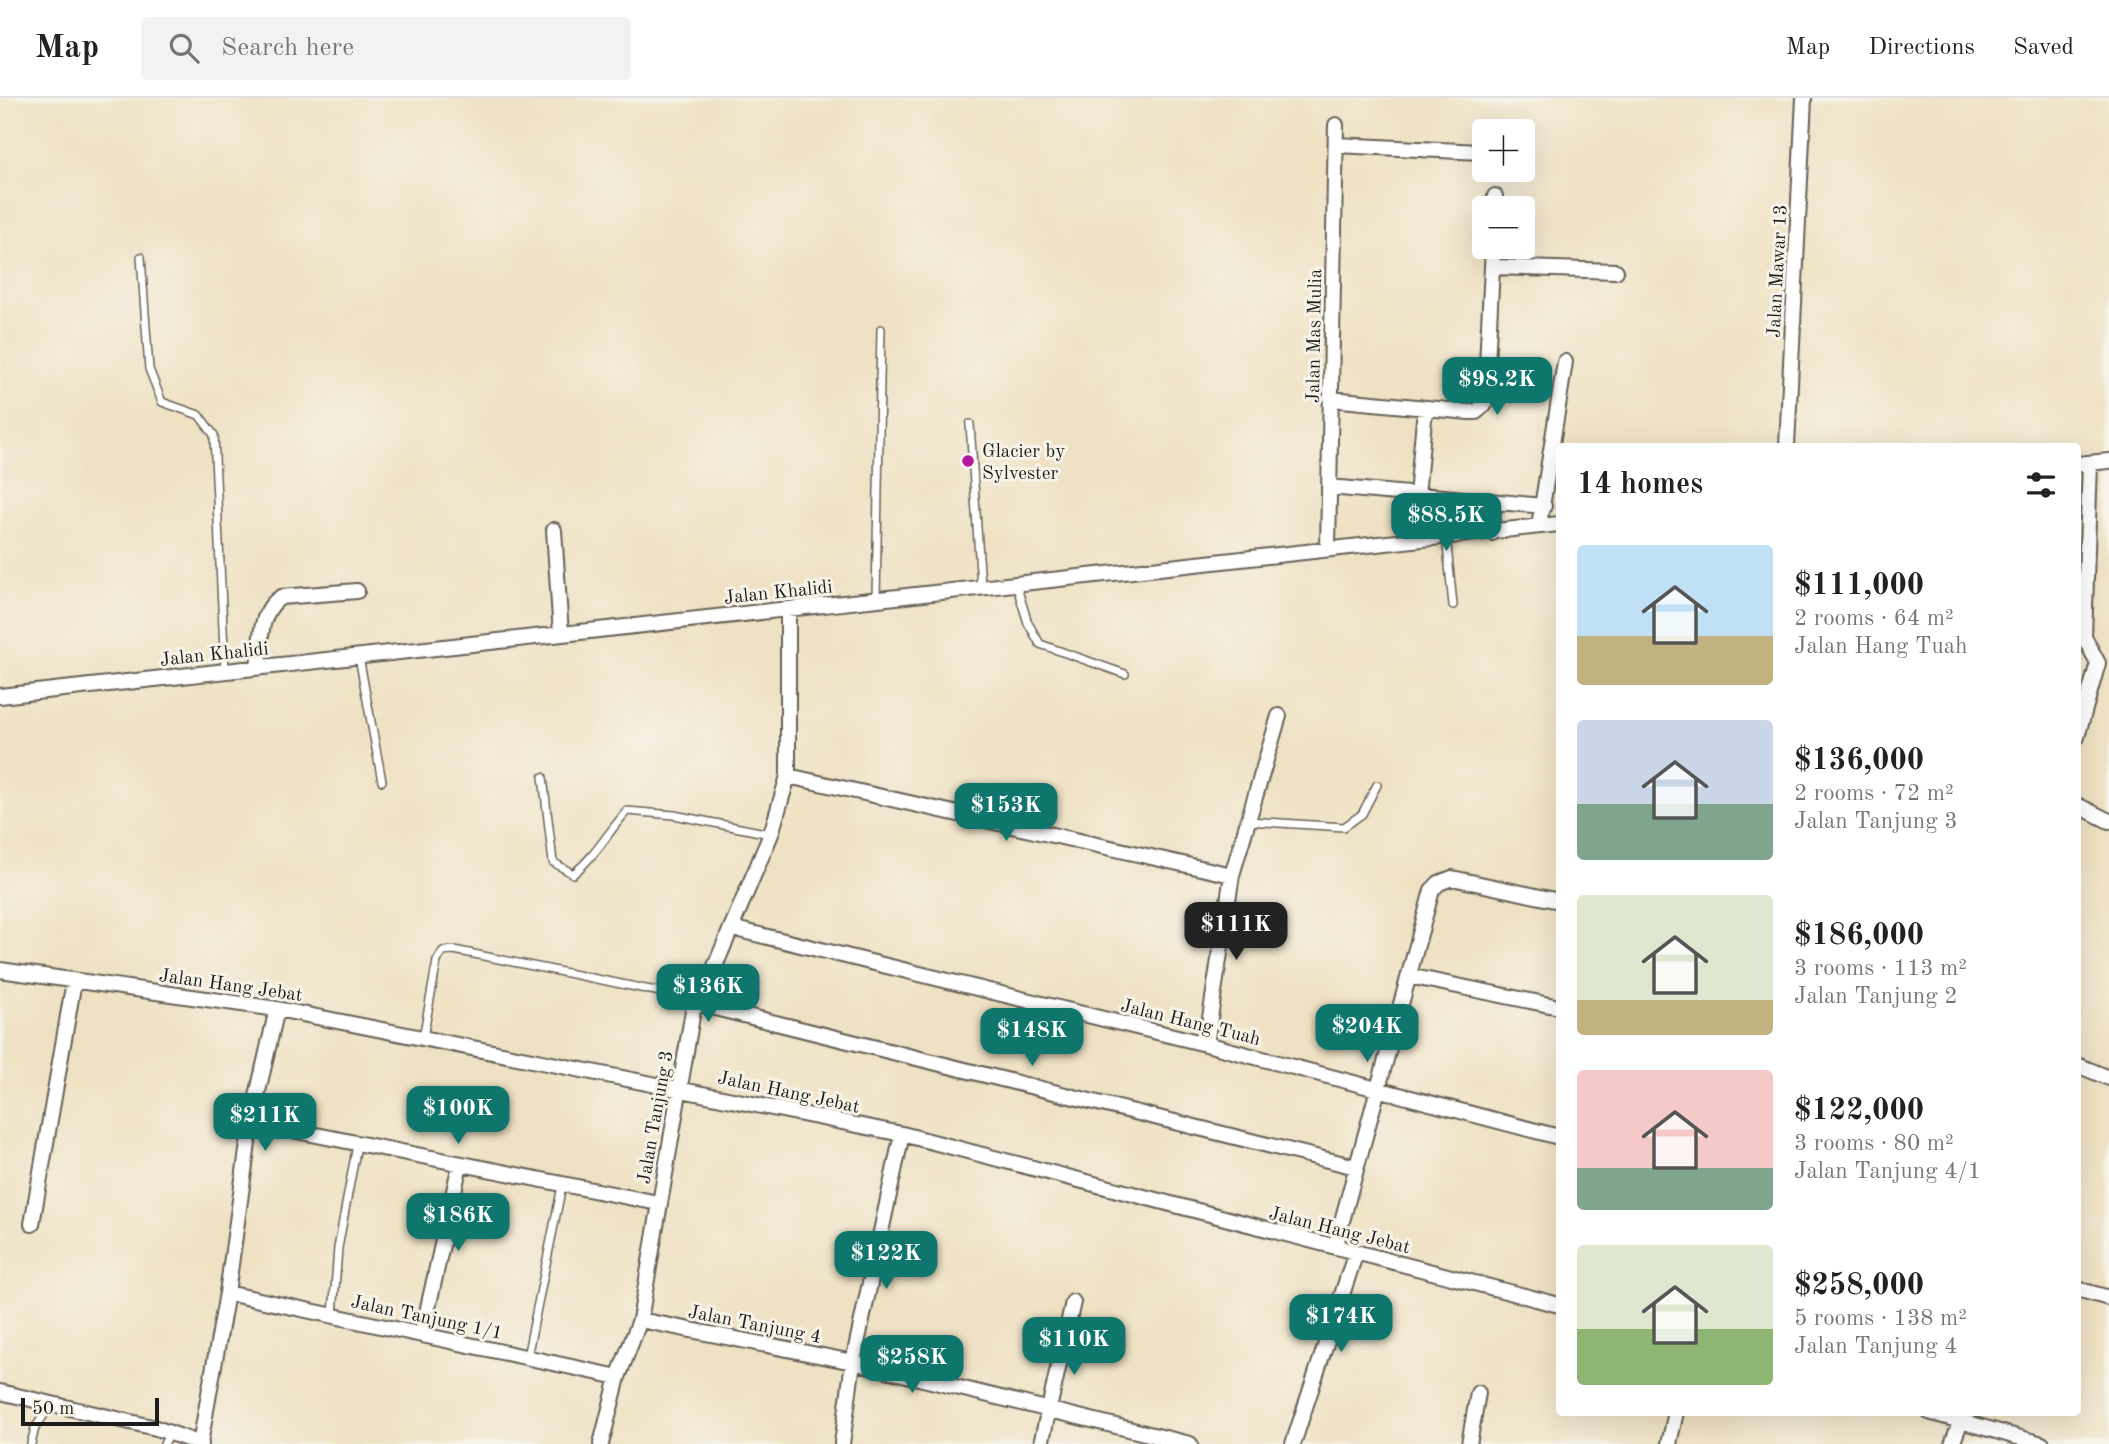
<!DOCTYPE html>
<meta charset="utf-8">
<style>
:root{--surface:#fff;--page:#f2f2f2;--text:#222;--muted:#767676;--line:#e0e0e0;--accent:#0f766e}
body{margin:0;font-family:"Old Standard TT",serif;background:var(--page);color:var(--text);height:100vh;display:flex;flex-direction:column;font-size:26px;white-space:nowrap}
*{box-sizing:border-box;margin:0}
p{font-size:23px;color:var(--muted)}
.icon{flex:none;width:38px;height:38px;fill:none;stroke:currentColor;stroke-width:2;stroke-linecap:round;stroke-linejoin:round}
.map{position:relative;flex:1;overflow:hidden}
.panel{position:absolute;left:1556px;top:345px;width:525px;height:973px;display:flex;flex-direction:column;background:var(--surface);border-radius:7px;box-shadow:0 7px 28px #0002}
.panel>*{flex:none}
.controls{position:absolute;left:1472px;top:21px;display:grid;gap:14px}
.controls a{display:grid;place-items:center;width:63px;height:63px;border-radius:7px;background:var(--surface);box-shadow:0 7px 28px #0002;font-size:35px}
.scale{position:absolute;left:21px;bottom:18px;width:138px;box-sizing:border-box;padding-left:7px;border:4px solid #1c1c1c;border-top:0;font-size:19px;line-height:24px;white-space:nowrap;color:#1c1c1c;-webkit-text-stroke:5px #f7f3e8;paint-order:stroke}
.price{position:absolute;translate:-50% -60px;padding:0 16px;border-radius:14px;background:var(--accent);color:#fff;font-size:23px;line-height:46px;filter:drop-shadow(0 2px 4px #0008)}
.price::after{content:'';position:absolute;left:50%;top:42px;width:21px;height:16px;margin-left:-10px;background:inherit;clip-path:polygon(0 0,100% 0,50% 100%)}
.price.active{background:#222;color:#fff}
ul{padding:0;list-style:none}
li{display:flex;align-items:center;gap:21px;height:175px;padding:0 21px}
li span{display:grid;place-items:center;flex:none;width:196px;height:140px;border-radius:7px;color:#555}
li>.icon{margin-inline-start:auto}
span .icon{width:84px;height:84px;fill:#fffc;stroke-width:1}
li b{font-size:30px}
h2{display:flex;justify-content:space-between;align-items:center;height:84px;padding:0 21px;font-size:30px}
header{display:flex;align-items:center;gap:42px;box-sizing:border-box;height:98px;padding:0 35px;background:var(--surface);border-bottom:2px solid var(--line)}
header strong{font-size:33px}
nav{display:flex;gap:38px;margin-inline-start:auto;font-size:24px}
.search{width:490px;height:63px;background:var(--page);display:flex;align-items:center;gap:18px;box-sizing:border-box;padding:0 24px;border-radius:7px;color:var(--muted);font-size:26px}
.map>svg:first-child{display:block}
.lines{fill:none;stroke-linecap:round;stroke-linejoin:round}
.service-casing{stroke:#666156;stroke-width:10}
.minor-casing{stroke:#666156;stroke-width:18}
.service{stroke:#fff;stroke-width:7}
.minor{stroke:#fff;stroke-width:14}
.poi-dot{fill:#b5179e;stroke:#f7f3e8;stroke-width:2.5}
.labels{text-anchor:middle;stroke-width:6;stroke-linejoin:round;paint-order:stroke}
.street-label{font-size:19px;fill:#1c1c1c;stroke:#f7f3e8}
.poi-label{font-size:19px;fill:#1c1c1c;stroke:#f7f3e8;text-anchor:start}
</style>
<header>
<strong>Map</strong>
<div class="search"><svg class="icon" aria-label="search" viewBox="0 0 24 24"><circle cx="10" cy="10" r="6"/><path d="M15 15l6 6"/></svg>Search here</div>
<nav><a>Map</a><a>Directions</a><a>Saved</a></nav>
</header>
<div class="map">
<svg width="2109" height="1346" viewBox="0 0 2109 1346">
<rect width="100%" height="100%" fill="#f7f3e8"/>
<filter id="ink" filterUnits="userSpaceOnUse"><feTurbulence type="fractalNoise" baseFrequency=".0143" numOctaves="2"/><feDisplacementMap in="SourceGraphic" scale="14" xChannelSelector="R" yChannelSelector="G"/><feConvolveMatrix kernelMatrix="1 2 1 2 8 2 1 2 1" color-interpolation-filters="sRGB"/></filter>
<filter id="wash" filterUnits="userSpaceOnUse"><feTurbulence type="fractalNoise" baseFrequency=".00686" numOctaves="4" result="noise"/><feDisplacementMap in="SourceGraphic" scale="28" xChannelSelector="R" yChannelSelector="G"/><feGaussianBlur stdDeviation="1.57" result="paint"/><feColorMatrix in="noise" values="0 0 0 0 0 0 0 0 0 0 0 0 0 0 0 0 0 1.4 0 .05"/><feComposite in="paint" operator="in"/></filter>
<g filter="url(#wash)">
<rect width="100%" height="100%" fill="#efe1c3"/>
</g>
<g filter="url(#ink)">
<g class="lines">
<defs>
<path id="service" d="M141,159L149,271L162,304L199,317L214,337L225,573
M970,326L981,488
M1446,438L1453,507
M1016,486L1028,525L1040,546L1125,576
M876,501L881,231
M359,559L382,683
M543,679L553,764L573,776C595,759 608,734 627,713L674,717L770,736
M1248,723L1344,729L1362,716L1377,687
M423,940L437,863L443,853L454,852L695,901
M333,1217L338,1150L357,1047
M527,1259L562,1088
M31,1346L35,1330L51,1307
M164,1346L170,1335"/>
<path id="minor" d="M1336,47L1481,54
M1495,110V98
M1492,169L1616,173
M1331,301L1469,314H1476L1485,306L1493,149
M1787,348L1804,0
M2077,366L2109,363
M1329,389L1544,408
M1539,428L1565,264
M554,432L561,536
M1492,435L1493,404
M1417,440V398L1425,310
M1328,450L1336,27
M258,569C261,545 258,514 281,499L357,493
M0,598L1559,426
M2077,639L2098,565L2084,539L2090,365
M788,678L1232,777
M2077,707L2109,723
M731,830L1206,946L1559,1039
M0,872L277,911L902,1036L1559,1207
M1409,878L1559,909
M699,906L1356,1069
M1206,946L1232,777L1279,618
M2077,967L2109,980
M251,1024L658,1105
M32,1126L74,883
M1335,1149L1432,792L1439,785L1452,780L1559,803
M2077,1191L2109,1200
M227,1195L618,1279
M640,1222L853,1264L1190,1346
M422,1237L460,1066
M0,1294L156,1330L201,1346
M1929,1314L2042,1346
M200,1346L227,1195L251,1024L277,911
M601,1346L618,1279L640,1222L695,901L699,906L771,736L788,678V511
M842,1346L853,1264L902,1036
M1041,1346L1073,1204
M1293,1346L1356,1154
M1469,1346L1478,1295
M1669,1346L1676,1314
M1952,1346L1964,1315"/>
</defs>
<!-- service casing -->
<use href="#service" class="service-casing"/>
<!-- minor casing -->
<use href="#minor" class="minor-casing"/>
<!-- service -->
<use href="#service" class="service"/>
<!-- minor -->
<use href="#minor" class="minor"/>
</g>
</g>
<!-- markers -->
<circle class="poi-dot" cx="968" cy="363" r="7"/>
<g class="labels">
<!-- street labels -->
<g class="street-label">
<text transform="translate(1776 173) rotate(-87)" y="7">Jalan Mawar 13</text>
<text transform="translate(1313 238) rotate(-89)" y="7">Jalan Mas Mulia</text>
<text transform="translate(778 493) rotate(-6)" y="7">Jalan Khalidi</text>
<text transform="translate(214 555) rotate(-6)" y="7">Jalan Khalidi</text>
<text transform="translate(231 886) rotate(8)" y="7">Jalan Hang Jebat</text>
<text transform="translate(1191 923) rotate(14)" y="7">Jalan Hang Tuah</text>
<text transform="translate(789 993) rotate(12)" y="7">Jalan Hang Jebat</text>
<text transform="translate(654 1019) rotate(-80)" y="7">Jalan Tanjung 3</text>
<text transform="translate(1340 1131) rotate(14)" y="7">Jalan Hang Jebat</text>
<text transform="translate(427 1218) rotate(12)" y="7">Jalan Tanjung 1/1</text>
<text transform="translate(755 1225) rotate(11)" y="7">Jalan Tanjung 4</text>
</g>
<!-- poi labels -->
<g class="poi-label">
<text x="982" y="359">Glacier by<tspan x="982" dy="22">Sylvester</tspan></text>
</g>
</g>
</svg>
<div class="controls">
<a>+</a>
<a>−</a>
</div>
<div class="scale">50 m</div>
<b class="price" style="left:1497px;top:319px">$98.2K</b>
<b class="price" style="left:1446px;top:455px">$88.5K</b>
<b class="price" style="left:1006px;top:745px">$153K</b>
<b class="price active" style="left:1236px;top:864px">$111K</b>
<b class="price" style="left:708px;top:926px">$136K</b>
<b class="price" style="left:1367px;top:966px">$204K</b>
<b class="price" style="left:1032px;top:970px">$148K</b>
<b class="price" style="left:458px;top:1048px">$100K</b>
<b class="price" style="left:265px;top:1055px">$211K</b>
<b class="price" style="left:458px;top:1155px">$186K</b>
<b class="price" style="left:886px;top:1193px">$122K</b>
<b class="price" style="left:1341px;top:1256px">$174K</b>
<b class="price" style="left:1074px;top:1279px">$110K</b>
<b class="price" style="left:912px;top:1297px">$258K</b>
<section class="panel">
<h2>14 homes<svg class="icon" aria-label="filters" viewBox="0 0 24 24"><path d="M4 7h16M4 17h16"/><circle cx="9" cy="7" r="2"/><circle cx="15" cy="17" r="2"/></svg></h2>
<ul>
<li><span style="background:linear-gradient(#bfe0f5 65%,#c2b280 0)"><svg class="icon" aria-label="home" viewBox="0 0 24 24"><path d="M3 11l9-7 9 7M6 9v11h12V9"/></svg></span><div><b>$111,000</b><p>2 rooms · 64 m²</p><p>Jalan Hang Tuah</p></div></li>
<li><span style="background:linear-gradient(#c9d6e8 60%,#7fa58c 0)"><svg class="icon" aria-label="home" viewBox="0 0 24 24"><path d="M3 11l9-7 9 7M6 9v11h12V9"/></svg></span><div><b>$136,000</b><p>2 rooms · 72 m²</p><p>Jalan Tanjung 3</p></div></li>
<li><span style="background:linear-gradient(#dfe7d0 75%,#c2b280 0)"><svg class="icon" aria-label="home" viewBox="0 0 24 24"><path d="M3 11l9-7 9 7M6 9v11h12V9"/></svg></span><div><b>$186,000</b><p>3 rooms · 113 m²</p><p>Jalan Tanjung 2</p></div></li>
<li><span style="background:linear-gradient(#f6c9c9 70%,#7fa58c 0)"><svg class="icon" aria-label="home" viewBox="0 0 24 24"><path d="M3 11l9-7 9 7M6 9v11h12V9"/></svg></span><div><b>$122,000</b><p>3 rooms · 80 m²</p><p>Jalan Tanjung 4/1</p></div></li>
<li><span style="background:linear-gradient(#dfe7d0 60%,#8fb573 0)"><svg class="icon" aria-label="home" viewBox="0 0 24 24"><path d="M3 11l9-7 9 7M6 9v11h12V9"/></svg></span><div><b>$258,000</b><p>5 rooms · 138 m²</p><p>Jalan Tanjung 4</p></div></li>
</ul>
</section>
</div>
